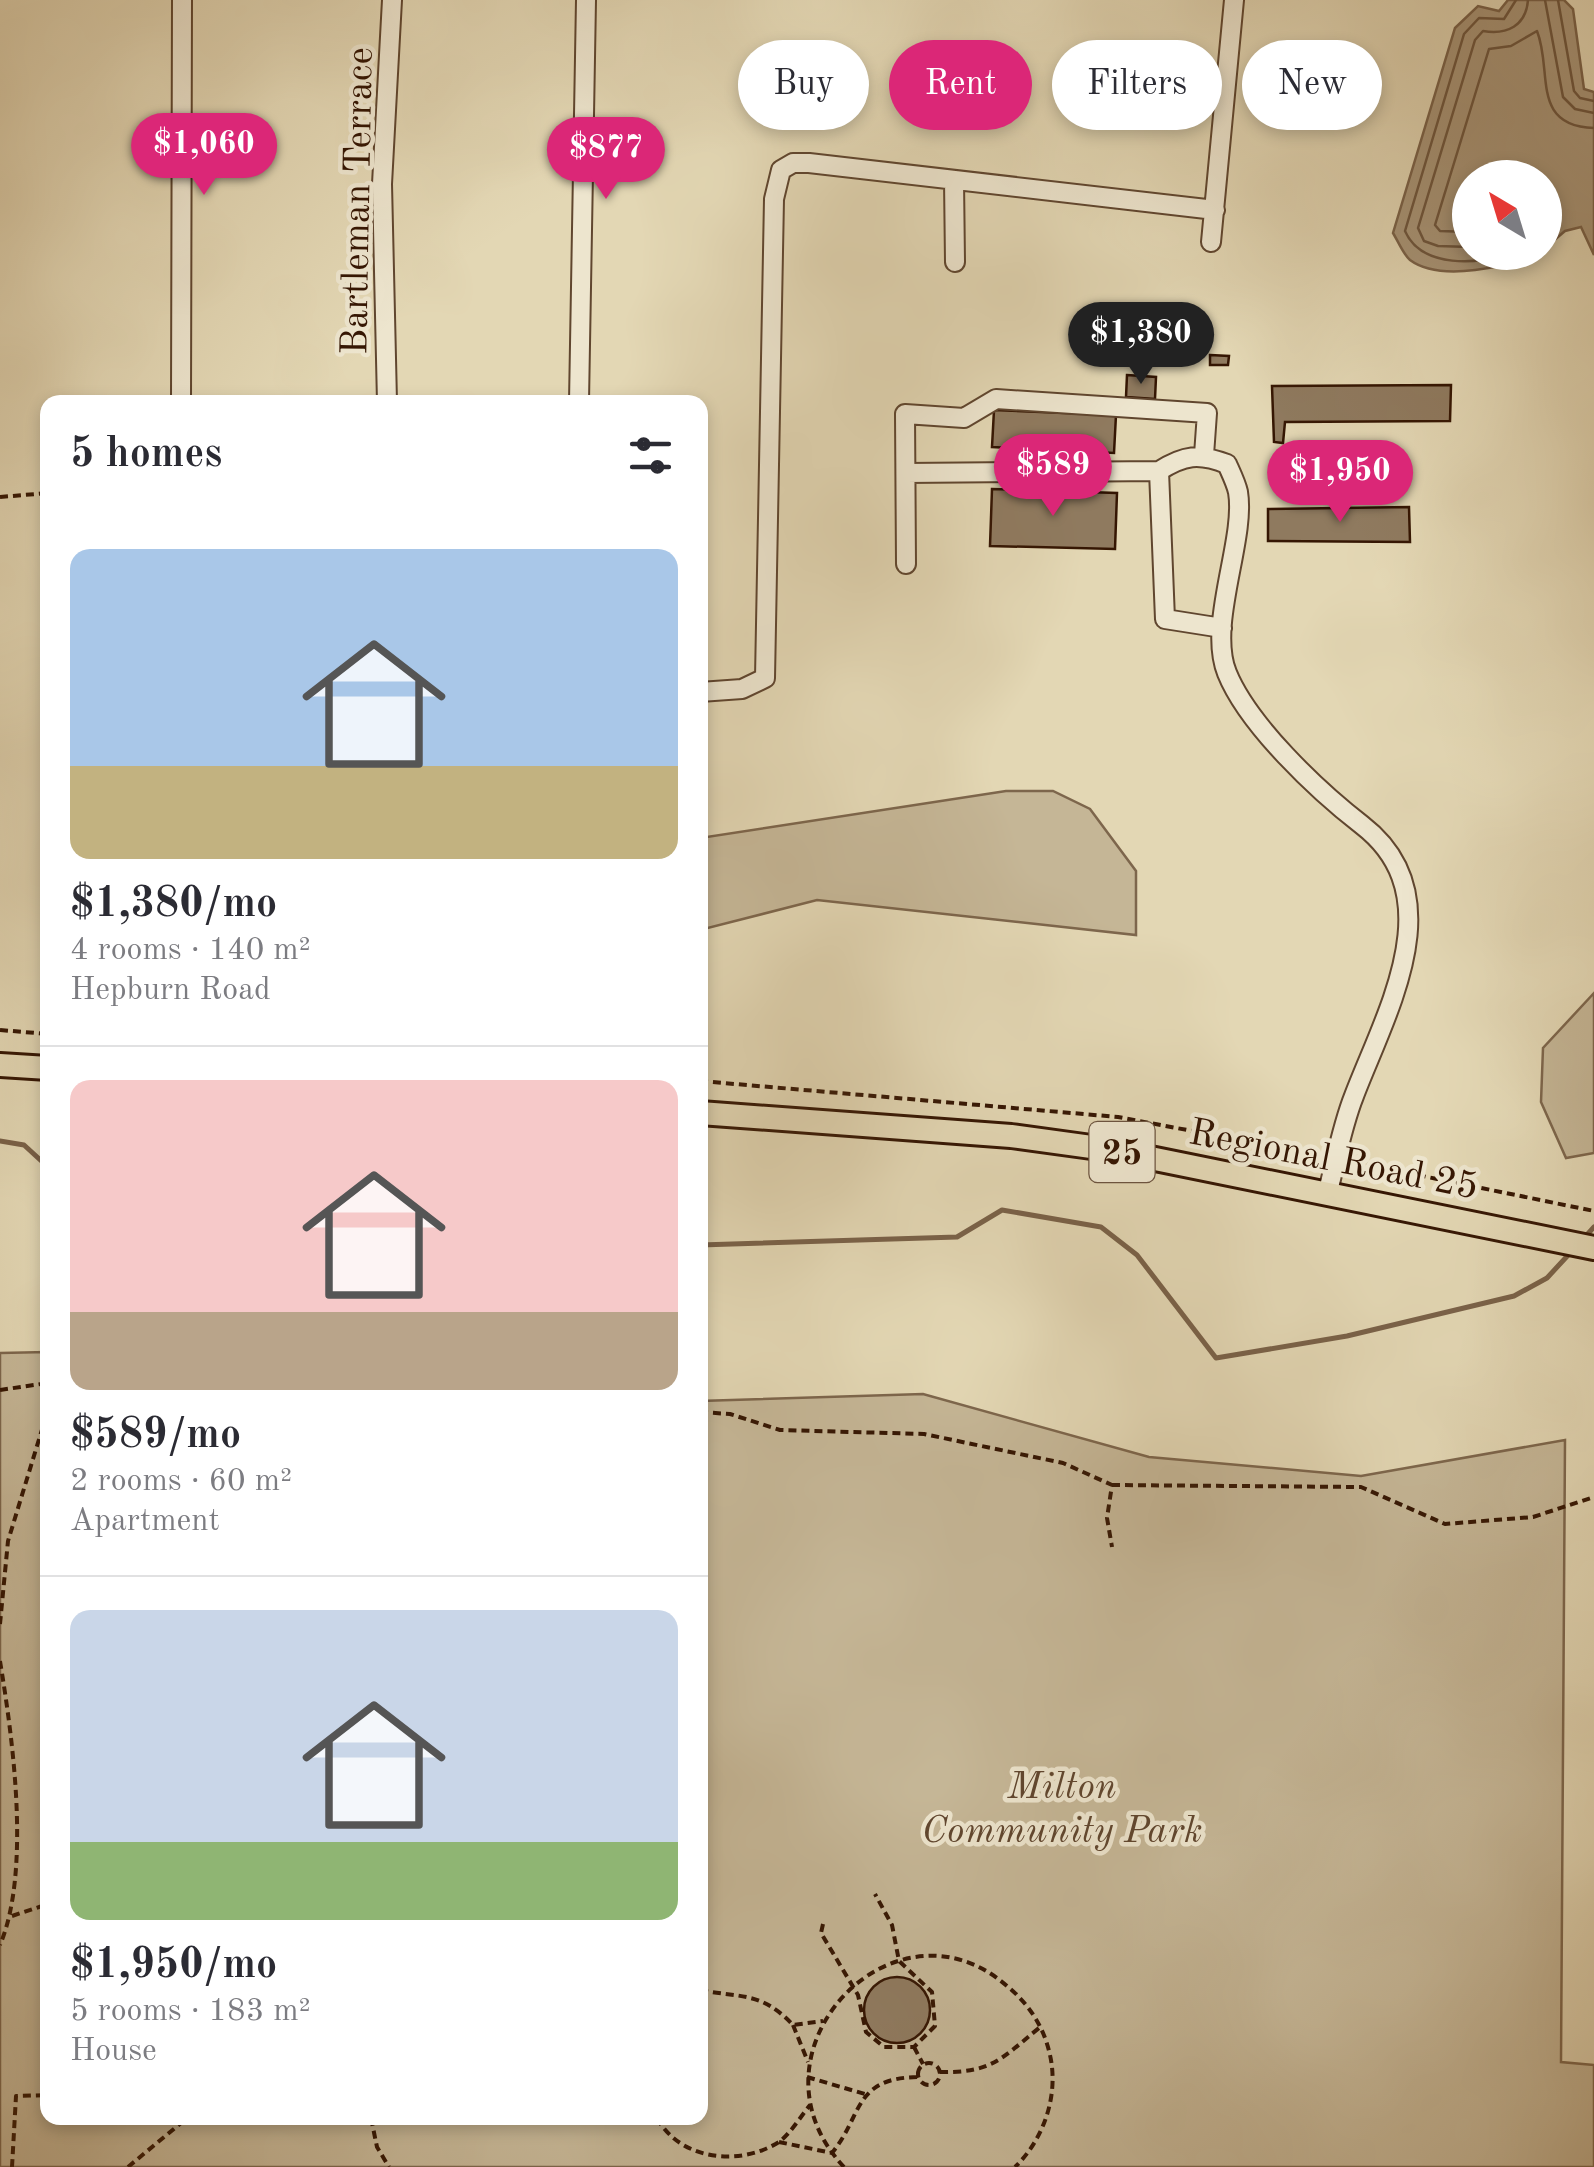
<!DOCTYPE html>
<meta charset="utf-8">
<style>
:root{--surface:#fff;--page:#f2f2f3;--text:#2b2b33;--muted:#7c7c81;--line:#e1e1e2;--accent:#db2777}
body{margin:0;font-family:"Old Standard TT",serif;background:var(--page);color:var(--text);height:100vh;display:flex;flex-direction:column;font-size:38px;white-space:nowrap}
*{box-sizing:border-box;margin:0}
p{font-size:32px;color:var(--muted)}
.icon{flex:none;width:55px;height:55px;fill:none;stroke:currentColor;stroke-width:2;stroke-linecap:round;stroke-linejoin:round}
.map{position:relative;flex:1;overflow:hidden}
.sheet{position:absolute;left:40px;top:395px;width:668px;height:1730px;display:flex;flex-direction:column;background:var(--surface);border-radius:20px;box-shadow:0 5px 15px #0003}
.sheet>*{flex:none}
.top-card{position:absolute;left:738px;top:40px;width:705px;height:90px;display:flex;gap:20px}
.needle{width:65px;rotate:322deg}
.buttons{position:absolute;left:1452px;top:160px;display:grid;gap:20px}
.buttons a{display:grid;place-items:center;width:110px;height:110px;border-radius:50%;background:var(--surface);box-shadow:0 5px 15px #0003;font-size:50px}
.price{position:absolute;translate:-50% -85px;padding:0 22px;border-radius:35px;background:var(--accent);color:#fff;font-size:32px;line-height:65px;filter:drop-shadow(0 2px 5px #0008)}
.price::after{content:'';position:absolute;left:50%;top:60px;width:30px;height:22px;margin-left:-15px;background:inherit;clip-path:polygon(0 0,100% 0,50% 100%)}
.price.selected{background:#222;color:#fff}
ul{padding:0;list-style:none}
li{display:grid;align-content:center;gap:20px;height:530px;padding:0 30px}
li+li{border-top:2px solid var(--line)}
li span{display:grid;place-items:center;height:310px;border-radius:20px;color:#555}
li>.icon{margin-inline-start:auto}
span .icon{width:180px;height:180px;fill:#fffc;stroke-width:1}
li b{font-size:42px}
h2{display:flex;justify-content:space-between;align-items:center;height:120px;padding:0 30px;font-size:42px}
.pill{padding:0 35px;border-radius:45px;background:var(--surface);box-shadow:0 5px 15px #0003;font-size:35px;line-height:90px}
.pill.selected{background:var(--accent);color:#fff}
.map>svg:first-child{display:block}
.green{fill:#c5b696;stroke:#7d664c;stroke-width:2.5}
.water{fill:#a89578;stroke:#7a6249;stroke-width:2.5}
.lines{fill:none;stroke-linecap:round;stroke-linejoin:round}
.shore{stroke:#6e563e;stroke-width:2.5}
.stream{stroke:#7a6249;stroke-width:5}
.building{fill:#8f7a5f;stroke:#351603;stroke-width:2.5}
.minor-casing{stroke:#60462f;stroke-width:22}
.major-casing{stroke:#351603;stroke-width:28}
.path{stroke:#351603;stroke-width:4;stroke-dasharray:8 5;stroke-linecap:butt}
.minor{stroke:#ede5ce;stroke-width:18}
.major{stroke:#e3d7b4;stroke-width:22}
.labels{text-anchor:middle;stroke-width:9;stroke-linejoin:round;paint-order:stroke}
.shield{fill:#ede5ce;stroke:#6c5440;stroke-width:2.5}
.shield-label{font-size:35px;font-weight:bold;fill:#351603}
.street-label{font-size:38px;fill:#351603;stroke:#ede5ce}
.park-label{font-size:38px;font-style:italic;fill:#60462f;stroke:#ede5ce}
</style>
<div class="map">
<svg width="1594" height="2167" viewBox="0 0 1594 2167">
<rect width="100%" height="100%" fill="#e3d7b4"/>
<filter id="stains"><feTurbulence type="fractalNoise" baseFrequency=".002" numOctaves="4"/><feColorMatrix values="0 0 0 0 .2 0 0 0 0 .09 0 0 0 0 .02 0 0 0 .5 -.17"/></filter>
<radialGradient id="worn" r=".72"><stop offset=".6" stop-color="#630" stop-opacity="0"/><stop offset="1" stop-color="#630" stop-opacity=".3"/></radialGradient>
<!-- green -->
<path class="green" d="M1006,791H1053L1090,809L1136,871V935L817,900L700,930V838Z
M1594,993V1153L1566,1158L1541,1102L1543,1048Z
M47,1352L48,2118H700V1401L923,1394L1149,1457L1361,1476L1565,1440L1561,2062L1594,2065V2167H0V1353Z"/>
<!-- water -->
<path class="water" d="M1508,0H1564L1573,9L1584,89L1594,92V255L1581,227L1565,231L1545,248V178H1470V252L1540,253C1509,266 1441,283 1410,260C1403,254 1398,241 1393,233L1455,28L1478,6L1499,11Z"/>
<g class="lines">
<!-- shore -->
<path class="shore" d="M1545,0L1563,97L1575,109L1594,113
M1558,0L1574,91L1580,98L1594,101
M1470,232L1440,231L1435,225L1489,49L1511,46L1537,31C1553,71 1530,126 1594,128
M1470,247L1438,246L1424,241L1418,228L1475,40L1483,31C1507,35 1526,26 1528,0
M1512,252C1479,266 1421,268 1405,231L1464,34L1479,18L1504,19L1516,0"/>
<!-- stream -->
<path class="stream" d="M0,1141L24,1145L48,1167
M1585,1237L1594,1227
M700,1245L957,1237L1002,1210L1101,1227L1137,1255L1216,1358L1347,1336L1514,1296L1547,1278L1571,1252"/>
</g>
<!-- building -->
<path class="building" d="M1210,355L1229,356L1228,365H1210Z
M1127,375L1156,377L1155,399L1126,397Z
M1451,385L1450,421L1285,422L1283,443L1274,442L1272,386Z
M994,410L1116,415L1114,453L992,447Z
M992,489L1117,493L1115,549L990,546Z
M1409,507L1410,542L1268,541V509Z
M864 2010a33 33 0 1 1 66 0a33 33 0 1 1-66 0Z"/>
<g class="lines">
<defs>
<path id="minor" d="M954,180L955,262
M1211,242L1234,0
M181,402L182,0
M387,402L382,184L392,0
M579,402L586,0
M906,473L1159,471
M906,564L905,414L964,418L996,399L1207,413L1204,455
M1222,628L1165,619L1159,471C1184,455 1199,453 1227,464C1231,473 1236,483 1238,492C1246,540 1207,624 1227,673C1248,725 1318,791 1362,825C1454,896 1386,1012 1354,1096C1342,1126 1336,1160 1328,1191
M700,692L742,689L765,678L774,199L781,170L793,163H809L1215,210"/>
<path id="major" d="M0,1065L48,1068
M700,1113L1011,1136L1106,1149L1594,1248"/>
</defs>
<!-- minor casing -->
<use href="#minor" class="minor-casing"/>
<!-- major casing -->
<use href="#major" class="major-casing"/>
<!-- path -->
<path class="path" d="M0,497L48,493
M0,1030L48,1034
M700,1081L1118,1117L1320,1155
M1354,1162L1594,1211
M0,1390L48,1383
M700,1412L730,1414L780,1430L924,1434L1063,1463L1112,1485L1107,1518L1112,1547
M1112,1485L1361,1487L1445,1524L1533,1517L1594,1497
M0,1624L8,1541L44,1423L48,1394
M0,1661C13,1740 31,1871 0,1945
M12,1916L48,1904
M823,1924L821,1933L858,1995L866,2032L884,2047H914L935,2026L932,1992L899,1961L892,1925L875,1894
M700,1990C740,1998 761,1991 793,2025L823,2021
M793,2025L808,2062
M914,2047L923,2064
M918 2074a11 11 0 1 1 22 0a11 11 0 1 1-22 0Z
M940,2072C992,2073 1001,2059 1039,2028
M807,2077L865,2094
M371,2118L377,2147L389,2167
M657,2118C680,2160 739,2167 779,2142C791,2133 801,2116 810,2105
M779,2142L832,2153C863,2115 853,2078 918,2077
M12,2167L16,2096L48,2095
M128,2167L187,2118
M844,2167C737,2053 894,1887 1007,1986C1029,2004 1044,2027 1050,2055C1059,2095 1044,2139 1015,2167"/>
<!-- minor -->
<use href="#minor" class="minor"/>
<!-- major -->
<use href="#major" class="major"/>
</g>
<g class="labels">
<!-- shield labels -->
<rect class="shield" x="1089.5" y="1122" width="65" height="60" rx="8"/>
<g class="shield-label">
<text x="1122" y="1164">25</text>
</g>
<!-- street labels -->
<g class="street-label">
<text transform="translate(356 201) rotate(-89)" y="13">Bartleman Terrace</text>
<text transform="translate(1334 1158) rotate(11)" y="13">Regional Road 25</text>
</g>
<!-- park labels -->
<g class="park-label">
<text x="1062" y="1798">Milton<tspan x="1062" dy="44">Community Park</tspan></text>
</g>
</g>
<rect width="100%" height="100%" filter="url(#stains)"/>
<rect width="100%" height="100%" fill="url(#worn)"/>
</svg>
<div class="buttons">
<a><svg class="needle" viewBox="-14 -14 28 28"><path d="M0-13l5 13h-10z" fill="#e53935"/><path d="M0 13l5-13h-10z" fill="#7c7c81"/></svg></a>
</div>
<b class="price" style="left:204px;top:198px">$1,060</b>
<b class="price" style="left:606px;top:202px">$877</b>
<b class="price selected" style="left:1141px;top:387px">$1,380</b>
<b class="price" style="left:1053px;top:519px">$589</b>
<b class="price" style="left:1340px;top:525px">$1,950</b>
<div class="top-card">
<a class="pill">Buy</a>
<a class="pill selected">Rent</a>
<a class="pill">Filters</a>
<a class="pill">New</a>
</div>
<section class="sheet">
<h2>5 homes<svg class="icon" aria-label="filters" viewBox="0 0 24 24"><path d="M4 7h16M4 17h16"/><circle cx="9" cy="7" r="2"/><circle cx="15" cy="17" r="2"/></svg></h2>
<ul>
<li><span style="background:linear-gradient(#a9c7e8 70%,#c2b280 0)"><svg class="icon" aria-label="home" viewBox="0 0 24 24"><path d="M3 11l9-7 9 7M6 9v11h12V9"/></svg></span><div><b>$1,380/mo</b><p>4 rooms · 140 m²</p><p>Hepburn Road</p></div></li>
<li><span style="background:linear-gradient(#f6c9c9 75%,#b9a48a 0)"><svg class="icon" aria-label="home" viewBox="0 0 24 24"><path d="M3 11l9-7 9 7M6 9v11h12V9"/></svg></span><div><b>$589/mo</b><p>2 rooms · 60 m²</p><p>Apartment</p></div></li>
<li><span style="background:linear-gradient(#c9d6e8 75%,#8fb573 0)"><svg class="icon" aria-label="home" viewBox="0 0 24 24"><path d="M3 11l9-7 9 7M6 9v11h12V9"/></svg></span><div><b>$1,950/mo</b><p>5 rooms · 183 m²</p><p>House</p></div></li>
</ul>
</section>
</div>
